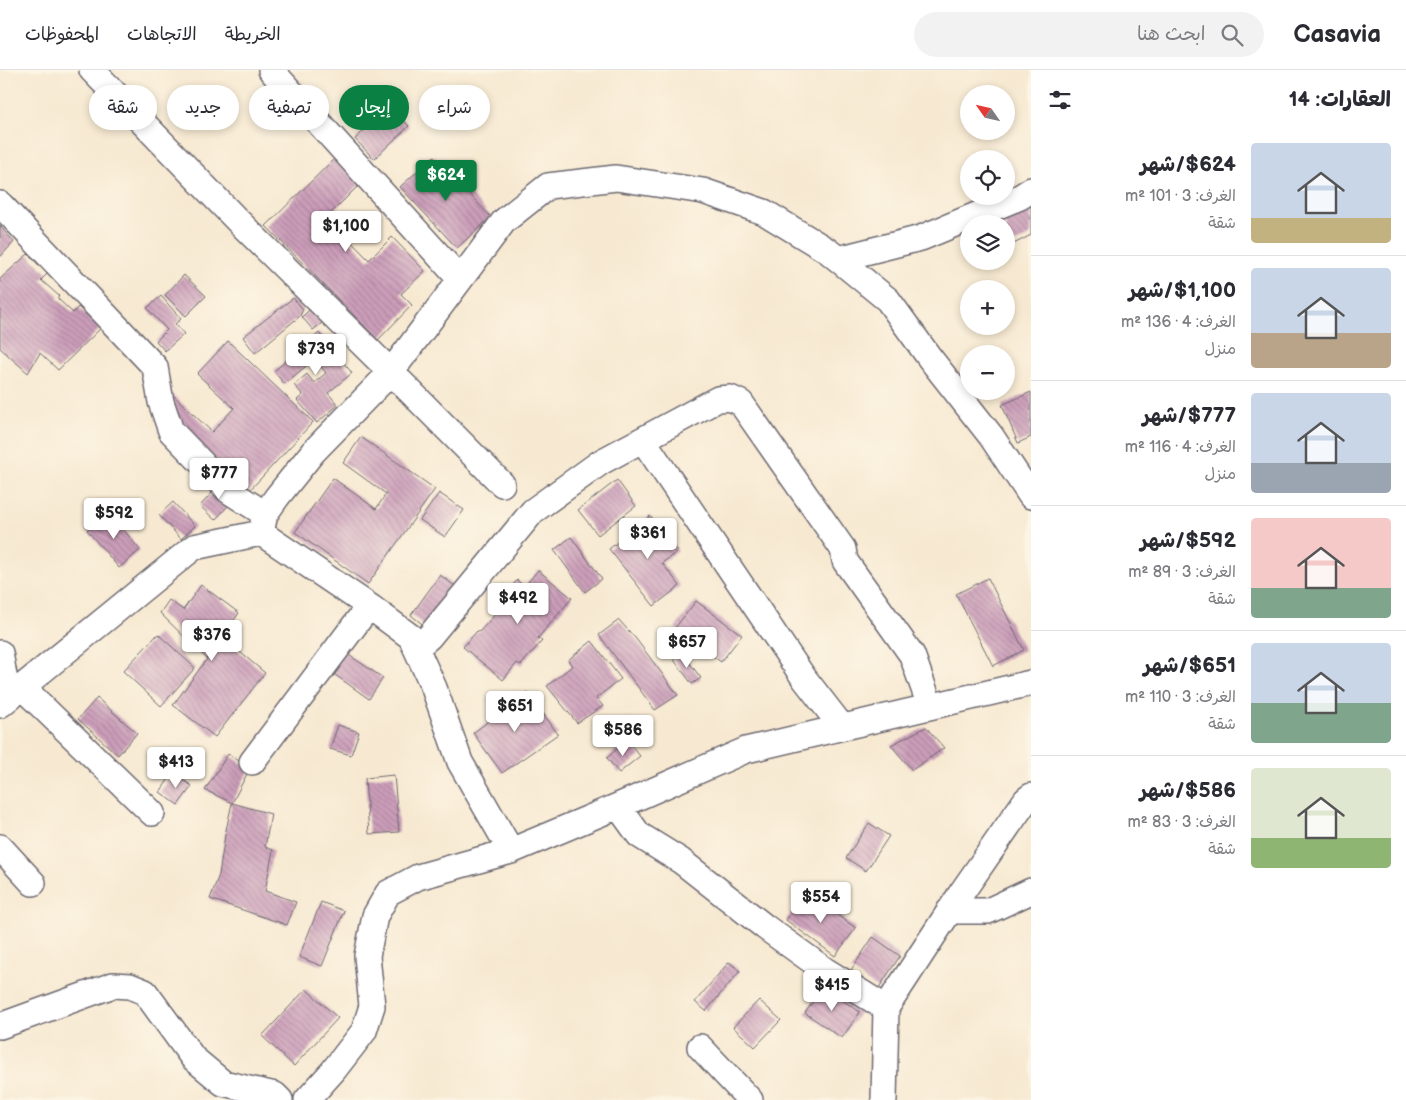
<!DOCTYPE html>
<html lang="ar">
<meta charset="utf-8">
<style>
:root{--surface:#fff;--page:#f2f2f3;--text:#2b2b33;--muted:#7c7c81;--line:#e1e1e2;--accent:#0b8043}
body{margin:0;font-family:"Balsamiq Sans","Playpen Sans Arabic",sans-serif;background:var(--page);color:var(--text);direction:rtl;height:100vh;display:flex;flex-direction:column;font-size:19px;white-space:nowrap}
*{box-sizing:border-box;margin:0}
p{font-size:16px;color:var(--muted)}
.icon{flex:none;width:28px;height:28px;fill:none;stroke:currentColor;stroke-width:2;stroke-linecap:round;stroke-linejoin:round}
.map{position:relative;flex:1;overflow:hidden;direction:ltr}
.details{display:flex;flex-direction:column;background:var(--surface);width:375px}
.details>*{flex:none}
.hud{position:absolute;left:15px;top:15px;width:475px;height:45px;direction:rtl;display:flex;gap:10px}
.needle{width:32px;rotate:304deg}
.buttons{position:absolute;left:960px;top:15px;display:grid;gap:10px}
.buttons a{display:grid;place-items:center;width:55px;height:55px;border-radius:50%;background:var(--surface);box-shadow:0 2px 8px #0003;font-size:25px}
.price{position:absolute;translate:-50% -42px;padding:0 11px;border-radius:5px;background:#fff;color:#222;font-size:16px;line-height:32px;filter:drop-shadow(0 1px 2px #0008)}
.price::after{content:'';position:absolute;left:50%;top:30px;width:15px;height:11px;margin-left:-8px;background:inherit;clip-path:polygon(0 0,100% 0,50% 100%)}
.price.on{background:var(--accent);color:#fff}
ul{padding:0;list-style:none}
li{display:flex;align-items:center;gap:15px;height:125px;padding:0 15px}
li+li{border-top:1px solid var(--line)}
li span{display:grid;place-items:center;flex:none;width:140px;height:100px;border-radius:5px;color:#555}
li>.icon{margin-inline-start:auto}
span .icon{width:60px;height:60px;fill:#fffc;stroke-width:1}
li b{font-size:21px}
h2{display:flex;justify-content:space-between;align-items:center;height:60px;padding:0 15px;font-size:21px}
.chip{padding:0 18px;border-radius:22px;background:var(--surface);box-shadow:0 2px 8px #0003;font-size:18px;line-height:45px}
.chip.on{background:var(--accent);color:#fff}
header{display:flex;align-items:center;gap:30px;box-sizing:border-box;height:70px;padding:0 25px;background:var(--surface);border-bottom:1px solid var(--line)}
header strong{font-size:24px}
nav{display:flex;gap:28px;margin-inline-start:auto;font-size:18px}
.search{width:350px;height:45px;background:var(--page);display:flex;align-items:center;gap:12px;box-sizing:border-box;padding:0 18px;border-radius:28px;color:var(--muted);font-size:19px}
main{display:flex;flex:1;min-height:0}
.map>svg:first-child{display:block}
.building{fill:url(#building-back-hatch)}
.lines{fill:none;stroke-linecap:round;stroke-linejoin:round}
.minor-casing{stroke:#6d6870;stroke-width:28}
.minor{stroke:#fff;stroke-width:25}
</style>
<header>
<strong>Casavia</strong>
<div class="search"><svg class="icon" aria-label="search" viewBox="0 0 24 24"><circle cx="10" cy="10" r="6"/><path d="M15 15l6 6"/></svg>ابحث هنا</div>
<nav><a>الخريطة</a><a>الاتجاهات</a><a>المحفوظات</a></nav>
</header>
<main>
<section class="details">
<h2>العقارات: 14<svg class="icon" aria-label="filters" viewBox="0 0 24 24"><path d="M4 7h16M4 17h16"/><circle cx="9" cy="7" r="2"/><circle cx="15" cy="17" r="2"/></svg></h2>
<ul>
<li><span style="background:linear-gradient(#c9d6e8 75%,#c2b280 0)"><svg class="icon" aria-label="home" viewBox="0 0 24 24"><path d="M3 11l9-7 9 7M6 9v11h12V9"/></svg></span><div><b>$624/شهر</b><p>الغرف: 3 · 101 m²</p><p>شقة</p></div></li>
<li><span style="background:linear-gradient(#c9d6e8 65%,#b9a48a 0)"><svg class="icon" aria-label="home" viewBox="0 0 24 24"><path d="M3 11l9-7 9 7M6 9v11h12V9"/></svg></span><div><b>$1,100/شهر</b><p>الغرف: 4 · 136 m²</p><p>منزل</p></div></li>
<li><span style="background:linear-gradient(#c9d6e8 70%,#9aa5b1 0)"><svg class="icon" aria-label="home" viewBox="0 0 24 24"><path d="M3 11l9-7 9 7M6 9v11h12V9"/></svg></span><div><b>$777/شهر</b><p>الغرف: 4 · 116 m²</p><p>منزل</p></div></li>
<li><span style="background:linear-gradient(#f6c9c9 70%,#7fa58c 0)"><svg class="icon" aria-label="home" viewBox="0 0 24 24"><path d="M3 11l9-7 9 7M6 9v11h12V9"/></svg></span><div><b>$592/شهر</b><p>الغرف: 3 · 89 m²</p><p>شقة</p></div></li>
<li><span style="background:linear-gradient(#c9d6e8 60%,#7fa58c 0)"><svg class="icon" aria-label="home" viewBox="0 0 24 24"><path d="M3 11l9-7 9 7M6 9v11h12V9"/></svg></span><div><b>$651/شهر</b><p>الغرف: 3 · 110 m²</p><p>شقة</p></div></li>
<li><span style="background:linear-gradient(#dfe7d0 70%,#8fb573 0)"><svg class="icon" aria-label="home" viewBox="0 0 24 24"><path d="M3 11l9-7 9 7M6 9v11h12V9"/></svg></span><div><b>$586/شهر</b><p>الغرف: 3 · 83 m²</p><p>شقة</p></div></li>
</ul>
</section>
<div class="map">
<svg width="1031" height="1030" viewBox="0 0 1031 1030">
<defs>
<pattern id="building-back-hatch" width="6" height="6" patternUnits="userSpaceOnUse" patternTransform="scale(1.25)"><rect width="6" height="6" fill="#cc9eba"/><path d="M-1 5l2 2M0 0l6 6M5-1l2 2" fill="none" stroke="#a58098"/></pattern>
</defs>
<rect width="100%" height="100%" fill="#fcf5e5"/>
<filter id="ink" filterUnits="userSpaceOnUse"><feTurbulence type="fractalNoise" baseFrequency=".02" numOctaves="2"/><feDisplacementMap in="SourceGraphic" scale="10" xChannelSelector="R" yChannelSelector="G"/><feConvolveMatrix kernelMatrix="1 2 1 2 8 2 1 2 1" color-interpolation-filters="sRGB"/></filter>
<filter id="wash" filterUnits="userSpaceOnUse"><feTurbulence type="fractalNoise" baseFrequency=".0096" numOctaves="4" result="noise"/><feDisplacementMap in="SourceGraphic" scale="20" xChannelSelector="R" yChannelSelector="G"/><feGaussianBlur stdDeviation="1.12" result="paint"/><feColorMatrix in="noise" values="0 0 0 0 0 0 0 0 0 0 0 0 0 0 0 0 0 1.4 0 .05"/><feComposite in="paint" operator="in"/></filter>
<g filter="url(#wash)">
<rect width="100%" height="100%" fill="#f7e9d1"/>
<g id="blocks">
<!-- building -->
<path class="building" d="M390,36L409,56L374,89L355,69Z
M434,86L491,147L457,178L400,117Z
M336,87L362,112L327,147L369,190L392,167L425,201L401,224L412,235L378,270L266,156Z
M1031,130V165L1006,178V154H987Z
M0,156L14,172L0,187Z
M28,184L47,204L41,210L59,226L57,228L73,243L78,237L101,258L58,300L40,283L28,303L0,278V209Z
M184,205L206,226L186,246L165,225Z
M161,226L181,249L175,254L184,264L165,281L156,271L167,260L147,238Z
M293,228L303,239L300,246L255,283L243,267Z
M309,240L322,253L313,260L302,247Z
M319,263L352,303L328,323L338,335L317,353L297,330L303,325L294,315L307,304L314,313L326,303L315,289L284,314L274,301Z
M228,271L313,352L249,421L155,332L167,319L212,362L234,338L197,304Z
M1031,322V367L1018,373L1002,335Z
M361,367L435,419L368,514L295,462L333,408L376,439L386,424L343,393Z
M617,410L636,436L598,465L578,440Z
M223,411L238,425L215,450L200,436Z
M439,423L464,440L445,467L420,450Z
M173,432L195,456L181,469L159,445Z
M109,442L140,480L119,498L87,460Z
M650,446L678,481L662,493L680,516L654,536L609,479Z
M571,467L602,509L585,522L554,480Z
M538,500L572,528L538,568L542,571L521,595L517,593L503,610L463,577L477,561L479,562L503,536L498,533L517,510L524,517Z
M440,505L455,516L426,557L411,545Z
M988,508L1024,580L993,596L956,524Z
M201,515L239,543L222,567L265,603L215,667L173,635L207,589L160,543L169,530L183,540Z
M696,531L742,565L721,592L675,558Z
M619,550L636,569L678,625L655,640L599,565Z
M158,564L195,598L161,636L123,601Z
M592,571L621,609L596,628L603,636L577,653L547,616L572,596L568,590Z
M340,579L383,608L369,629L327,599Z
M682,583L701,608L692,614L674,590Z
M527,622L558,664L502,703L473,663Z
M97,628L137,663L118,685L78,649Z
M338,655L359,662L351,685L330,679Z
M926,657L944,678L912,700L891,675Z
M627,670L640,686L619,703L607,688Z
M228,684L250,698L232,733L205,720Z
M173,703L192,716L178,735L160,722Z
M394,705L399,762L369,764L365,708Z
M232,733L271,744L265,777L273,780L265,821L296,832L287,855L210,829L219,805L225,765Z
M869,753L889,766L866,801L846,788Z
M805,823L856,858L835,886L786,850Z
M321,832L344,841L322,896L299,887Z
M873,867L900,886L878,919L851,900Z
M729,892L740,901L706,941L695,932Z
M823,917L860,942L842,968L805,943Z
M306,919L338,948L294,996L262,966Z
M759,930L781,950L755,977L733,957Z"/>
</g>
</g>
<g filter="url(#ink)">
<use href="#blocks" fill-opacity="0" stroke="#6d6870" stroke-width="1"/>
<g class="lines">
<defs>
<path id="minor" d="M92,0L236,149L391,302L502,414
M271,0L460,209
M0,134L155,297L161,332L171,361L229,421L265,444
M838,189L921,168L1020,127L1031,120
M643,370L804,608L842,657
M261,463L265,444L277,427L313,382L391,302L504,151L548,116L616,108L703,121L764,142L828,181L888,230L929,287L991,366L1031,426
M416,578L429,567L533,441L601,392L718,329L730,328L741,333L843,479L845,491L912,585L930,636
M0,583L8,628
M22,617L152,743
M0,635L194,477L261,463L369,536L411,567L434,618L460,692L511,781L618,736L746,680L1031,613
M252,692L369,536
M618,736L639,765L681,791L765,857L826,901L886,938L960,825L1026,730L1031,726
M0,777L33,813
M949,841H988L1031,821
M0,956L113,915L130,916L145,922L193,988L223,1013L275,1025L280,1030
M700,977L750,1030
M307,1030L333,1001L364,961L372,936L367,886L375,846L388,823L418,807L511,781
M884,1030L886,938"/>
</defs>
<!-- minor casing -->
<use href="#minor" class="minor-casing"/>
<!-- minor -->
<use href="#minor" class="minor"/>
</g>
</g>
</svg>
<div class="buttons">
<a><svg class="needle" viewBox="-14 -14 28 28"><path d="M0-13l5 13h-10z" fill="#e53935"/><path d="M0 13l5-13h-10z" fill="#7c7c81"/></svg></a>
<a><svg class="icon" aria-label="locate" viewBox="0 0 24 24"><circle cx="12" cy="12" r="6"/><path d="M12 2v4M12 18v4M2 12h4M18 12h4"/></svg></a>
<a><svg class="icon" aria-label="layers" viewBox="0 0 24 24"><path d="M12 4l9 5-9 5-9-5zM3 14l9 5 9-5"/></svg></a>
<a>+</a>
<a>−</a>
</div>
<b class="price on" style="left:446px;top:132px">$624</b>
<b class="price" style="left:346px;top:183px">$1,100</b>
<b class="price" style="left:316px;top:306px">$739</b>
<b class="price" style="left:219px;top:430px">$777</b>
<b class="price" style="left:114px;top:470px">$592</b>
<b class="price" style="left:648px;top:490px">$361</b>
<b class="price" style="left:518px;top:555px">$492</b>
<b class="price" style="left:212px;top:592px">$376</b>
<b class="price" style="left:687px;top:599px">$657</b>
<b class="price" style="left:515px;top:663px">$651</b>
<b class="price" style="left:623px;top:687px">$586</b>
<b class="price" style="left:176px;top:719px">$413</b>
<b class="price" style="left:821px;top:854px">$554</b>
<b class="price" style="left:832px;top:942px">$415</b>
<div class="hud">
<a class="chip">شراء</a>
<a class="chip on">إيجار</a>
<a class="chip">تصفية</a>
<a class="chip">جديد</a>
<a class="chip">شقة</a>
</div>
</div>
</main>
